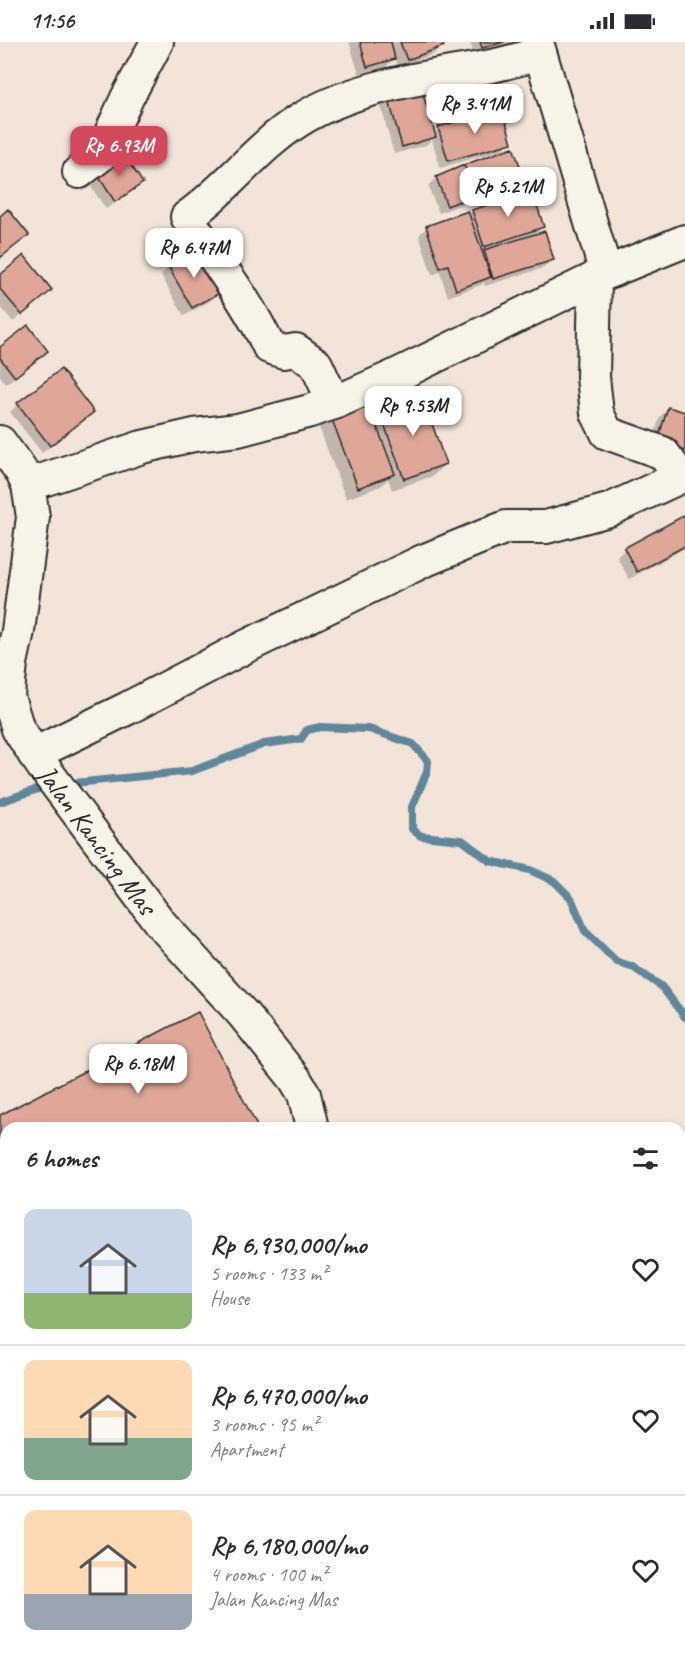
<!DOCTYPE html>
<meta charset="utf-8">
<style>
:root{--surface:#fff;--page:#f2f2f3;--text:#2b2b33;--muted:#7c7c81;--line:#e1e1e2;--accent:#d1495b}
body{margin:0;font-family:Caveat,sans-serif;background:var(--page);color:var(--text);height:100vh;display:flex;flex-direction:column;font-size:22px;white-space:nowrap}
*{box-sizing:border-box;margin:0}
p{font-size:20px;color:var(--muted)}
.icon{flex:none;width:33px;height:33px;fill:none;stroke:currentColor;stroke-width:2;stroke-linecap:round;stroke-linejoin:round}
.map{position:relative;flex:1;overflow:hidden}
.details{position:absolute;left:0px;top:1080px;width:686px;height:536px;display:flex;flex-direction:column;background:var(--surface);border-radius:18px 18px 0 0;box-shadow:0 3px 9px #0003}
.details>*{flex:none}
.price{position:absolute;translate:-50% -51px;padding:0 14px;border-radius:12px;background:#fff;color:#222;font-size:20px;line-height:39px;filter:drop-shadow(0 2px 3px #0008)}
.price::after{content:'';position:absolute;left:50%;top:36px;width:18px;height:14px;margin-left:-9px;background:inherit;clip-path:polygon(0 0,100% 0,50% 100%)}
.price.active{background:var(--accent);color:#fff}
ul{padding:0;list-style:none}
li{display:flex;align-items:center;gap:18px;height:150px;padding:0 24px}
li+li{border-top:2px solid var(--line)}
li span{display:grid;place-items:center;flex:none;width:168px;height:120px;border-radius:12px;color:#555}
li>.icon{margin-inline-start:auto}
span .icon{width:72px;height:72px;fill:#fffc;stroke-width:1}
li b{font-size:26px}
h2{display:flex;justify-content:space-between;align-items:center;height:72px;padding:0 24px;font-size:26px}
.status{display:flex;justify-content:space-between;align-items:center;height:42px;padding:0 30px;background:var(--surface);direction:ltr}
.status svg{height:16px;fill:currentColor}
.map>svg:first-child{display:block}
.green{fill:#bde5a0;stroke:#748866;stroke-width:1.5}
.shadow{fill:#0003}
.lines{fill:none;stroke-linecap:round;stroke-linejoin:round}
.stream{stroke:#608699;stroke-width:8}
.building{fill:#dea797;stroke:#2b2b2b;stroke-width:1.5}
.minor-casing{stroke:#2b2b2b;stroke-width:36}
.minor{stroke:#f7f3e8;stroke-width:32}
.labels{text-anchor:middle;stroke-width:5;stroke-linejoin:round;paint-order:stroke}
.street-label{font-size:28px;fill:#2b2b2b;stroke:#f7f3e8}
</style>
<div class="status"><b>11:56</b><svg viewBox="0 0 49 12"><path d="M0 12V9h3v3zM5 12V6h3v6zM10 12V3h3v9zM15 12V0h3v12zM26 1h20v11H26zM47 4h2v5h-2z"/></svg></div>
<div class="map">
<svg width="685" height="1615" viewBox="0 0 685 1615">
<rect width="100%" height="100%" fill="#f2e4d8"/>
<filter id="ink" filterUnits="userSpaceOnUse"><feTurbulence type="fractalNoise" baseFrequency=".0167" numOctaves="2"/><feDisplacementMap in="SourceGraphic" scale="12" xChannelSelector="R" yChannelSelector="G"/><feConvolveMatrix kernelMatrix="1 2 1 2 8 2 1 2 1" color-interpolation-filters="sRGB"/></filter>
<g filter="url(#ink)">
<!-- green -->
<path class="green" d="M680,1141L685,1147V1379L680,1373Z"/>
<!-- shadow -->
<path class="shadow" d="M349,0H440L442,3L434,12L398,25L395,15L386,25L359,32Z
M470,0H513L510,3L474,13Z
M388,52L433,92L439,86L510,100L499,111L498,109L440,126L432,97L426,103L394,112L380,61Z
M512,107L522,134L514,143L439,171L428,144L436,136Z
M123,113L141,141L133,149L106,167L87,139Z
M472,169L542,185L533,194L552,217L544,226L485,244L484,240L481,243L448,255L440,230L432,233L419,193L427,185L468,173Z
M169,225L218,251L210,259L184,274L161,233Z
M0,235L42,256L13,280L0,264Z
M0,307L37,317L6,342L0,334Z
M18,362L84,378L42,411L10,370Z
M668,366L685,372V416L649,408L660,375Z
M329,368L373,377L380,370L445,422L433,434L392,448L388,437L381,444L346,457L317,380Z
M685,475V506L629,537L617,515L625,507Z
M0,1075L257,1086H6V1240L0,1244Z
M6,1272V1610H139L128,1615H3L0,1610V1275Z
M281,1610H327L329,1615H283Z"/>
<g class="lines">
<!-- stream -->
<path class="stream" d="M65,742L192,729L264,702L301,697L307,688L320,685L369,687L413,702L428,719L427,730L412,765V787L421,794L462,798L490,819L530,828L554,839L571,856L585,889L617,920L631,924L661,944L685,975
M0,760L47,744"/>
</g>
<!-- building -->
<path class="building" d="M360,0H391L395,17L367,25Z
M400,0H442L444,4L407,18Z
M480,0H504L482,6Z
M420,42L436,95L402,105L387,51Z
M502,66L512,101L448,119L438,85Z
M513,105L524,135L476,153L464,123Z
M123,111L143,141L115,160L95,129Z
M464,123L476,153L447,164L436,135Z
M532,148L544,185L484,205L472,168Z
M8,167L29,193L0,216V174Z
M468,169L491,235L456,248L448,223L440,226L426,184Z
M545,189L554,218L493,237L484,208Z
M196,208L220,251L192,266L168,224Z
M24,213L52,248L22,273L0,247V233Z
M28,283L48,309L15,335L0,316V305Z
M61,327L94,370L50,404L17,361Z
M365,353L395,432L358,446L328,367Z
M422,353L446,422L404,437L379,368Z
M668,365L685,370V409L657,400Z
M685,473V504L637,530L624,506Z
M198,970L258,1086H6V1234L0,1237V1073Z
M6,1270V1402L0,1405V1273Z
M6,1402V1515L0,1518V1405Z
M6,1515V1577L0,1565V1518Z
M23,1610H126L115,1615H25Z
M242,1610H260L262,1615H227Z
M291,1610H329L331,1615H293Z"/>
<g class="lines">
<defs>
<g id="minor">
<path d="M537,0L606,231"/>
<path d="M79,130L101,113L127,56L157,0"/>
<path d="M334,361L316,322L296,308L284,310L269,305C247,257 214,218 187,175C227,147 256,106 298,79C353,44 423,36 486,25C504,22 522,16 540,12"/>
<path id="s1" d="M0,400L21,429L28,443L33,475L18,589L11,621L9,641L8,655L18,687L44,726L161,882L243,972L295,1037L304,1052L312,1086"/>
<path d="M28,443L142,405L194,393L238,388L310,369L334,361L395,334L606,231L685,199"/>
<path d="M34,712L128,666L245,605L423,519L506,485H546L609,468L676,437L672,423L663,411L607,391L597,371L593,335L595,236"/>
<path d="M512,1610L513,1615"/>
</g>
</defs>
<!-- minor casing -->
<use href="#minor" class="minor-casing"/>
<!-- minor -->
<use href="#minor" class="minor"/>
</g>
</g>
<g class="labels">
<!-- street labels -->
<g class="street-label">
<text dy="10" stroke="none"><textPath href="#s1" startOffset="435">Jalan Kancing Mas</textPath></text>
</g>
</g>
</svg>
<b class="price" style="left:475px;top:93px">Rp 3.41M</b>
<b class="price active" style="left:119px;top:135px">Rp 6.93M</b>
<b class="price" style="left:508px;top:176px">Rp 5.21M</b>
<b class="price" style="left:194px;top:237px">Rp 6.47M</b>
<b class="price" style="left:413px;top:395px">Rp 9.53M</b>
<b class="price" style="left:138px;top:1053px">Rp 6.18M</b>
<section class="details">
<h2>6 homes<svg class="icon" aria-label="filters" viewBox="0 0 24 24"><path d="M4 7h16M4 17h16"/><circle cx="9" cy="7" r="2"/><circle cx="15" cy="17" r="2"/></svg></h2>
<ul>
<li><span style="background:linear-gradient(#c9d6e8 70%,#8fb573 0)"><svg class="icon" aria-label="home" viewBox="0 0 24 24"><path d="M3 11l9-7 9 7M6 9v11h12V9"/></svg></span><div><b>Rp 6,930,000/mo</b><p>5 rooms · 133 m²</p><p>House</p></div><svg class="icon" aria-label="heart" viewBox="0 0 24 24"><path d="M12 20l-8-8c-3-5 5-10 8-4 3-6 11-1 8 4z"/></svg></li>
<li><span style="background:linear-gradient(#ffd9b3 65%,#7fa58c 0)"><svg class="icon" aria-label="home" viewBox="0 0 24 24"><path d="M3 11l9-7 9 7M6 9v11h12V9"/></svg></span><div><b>Rp 6,470,000/mo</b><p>3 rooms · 95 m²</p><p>Apartment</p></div><svg class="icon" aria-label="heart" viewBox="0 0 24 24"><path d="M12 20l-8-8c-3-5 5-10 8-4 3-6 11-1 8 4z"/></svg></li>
<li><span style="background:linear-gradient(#ffd9b3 70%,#9aa5b1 0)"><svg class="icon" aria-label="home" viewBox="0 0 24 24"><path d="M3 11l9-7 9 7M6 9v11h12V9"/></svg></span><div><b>Rp 6,180,000/mo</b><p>4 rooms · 100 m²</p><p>Jalan Kancing Mas</p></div><svg class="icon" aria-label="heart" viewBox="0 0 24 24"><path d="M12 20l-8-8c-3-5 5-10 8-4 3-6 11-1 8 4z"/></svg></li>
</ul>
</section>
</div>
